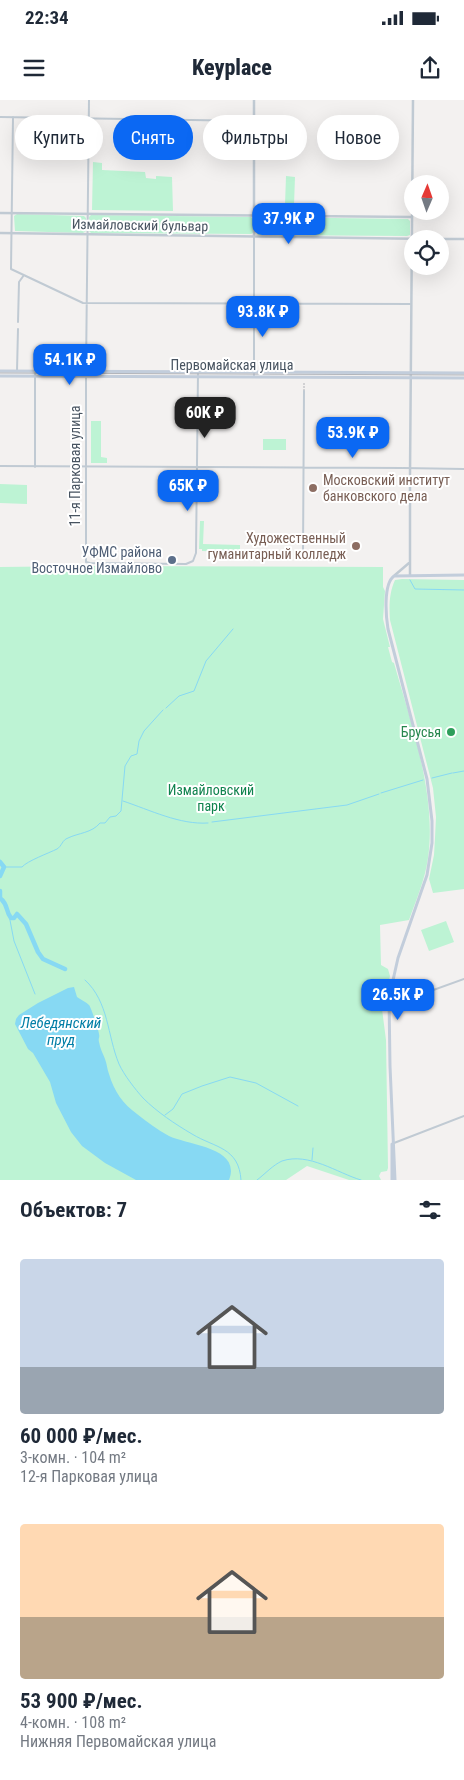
<!DOCTYPE html>
<html lang="ru">
<meta charset="utf-8">
<style>
:root{--surface:#fff;--page:#f2f2f3;--text:#1f2937;--muted:#747a83;--accent:#0b68f3}
body{margin:0;font-family:"Roboto Condensed",sans-serif;background:var(--page);color:var(--text);height:100vh;display:flex;flex-direction:column;font-size:19px;white-space:nowrap}
*{box-sizing:border-box;margin:0}
p{font-size:16px;color:var(--muted)}
.icon{flex:none;width:28px;height:28px;fill:none;stroke:currentColor;stroke-width:2;stroke-linecap:round;stroke-linejoin:round}
.map{position:relative;height:1080px;overflow:hidden}
.side{display:flex;flex-direction:column;background:var(--surface);flex:1}
.side>*{flex:none}
.hud{position:absolute;left:15px;top:15px;width:435px;height:45px;display:flex;gap:10px}
.needle{width:32px;rotate:2deg}
.controls{position:absolute;left:404px;top:75px;display:grid;gap:10px}
.controls a{display:grid;place-items:center;width:45px;height:45px;border-radius:50%;background:var(--surface);box-shadow:0 5px 20px #0002;font-size:25px}
.price{position:absolute;translate:-50% -42px;padding:0 11px;border-radius:10px;background:var(--accent);color:#fff;font-size:16px;line-height:32px;filter:drop-shadow(0 1px 2px #0008)}
.price::after{content:'';position:absolute;left:50%;top:30px;width:15px;height:11px;margin-left:-8px;background:inherit;clip-path:polygon(0 0,100% 0,50% 100%)}
.price.current{background:#222;color:#fff}
ul{padding:0;list-style:none}
li{display:grid;align-content:center;gap:10px;height:265px;padding:0 20px}
li span{display:grid;place-items:center;height:155px;border-radius:5px;color:#555}
li>.icon{margin-inline-start:auto}
span .icon{width:90px;height:90px;fill:#fffc;stroke-width:1}
li b{font-size:21px}
h2{display:flex;justify-content:space-between;align-items:center;height:60px;padding:0 20px;font-size:21px}
.chip{padding:0 18px;border-radius:22px;background:var(--surface);box-shadow:0 5px 20px #0002;font-size:18px;line-height:45px}
.chip.current{background:var(--accent);color:#fff}
.status{display:flex;justify-content:space-between;align-items:center;height:35px;padding:0 25px;background:var(--surface);direction:ltr}
.status svg{height:14px;fill:currentColor}
header{display:flex;justify-content:space-between;align-items:center;height:65px;padding:0 20px;background:var(--surface);font-size:22px;font-weight:800}
.map>svg:first-child{display:block}
.green{fill:#bdf3d4}
.water{fill:#87d9f3}
.lines{fill:none;stroke-linecap:round;stroke-linejoin:round}
.stream{stroke:#87d9f3;stroke-width:1}
.river{stroke:#87d9f3;stroke-width:4.5}
.minor-tunnel{stroke:#d1d1d3;stroke-width:2;stroke-dasharray:2 1;stroke-linecap:butt}
.minor{stroke:#c0cad3;stroke-width:2}
.tertiary{stroke:#c0cad3;stroke-width:2.5}
.secondary{stroke:#c2cddb;stroke-width:3}
.tram{stroke:#b2b5bb;stroke-width:1}
.education-dot{fill:#8d6e63;stroke:#fff;stroke-width:2}
.service-dot{fill:#5c6f8a;stroke:#fff;stroke-width:2}
.leisure-dot{fill:#2e9e5b;stroke:#fff;stroke-width:2}
.labels{text-anchor:middle;stroke-width:4;stroke-linejoin:round;paint-order:stroke}
.street-label{font-size:14px;fill:#475360;stroke:#fff}
.education-label{font-size:14px;fill:#785e54;stroke:#fff;text-anchor:start}
.service-label{font-size:14px;fill:#4e5e75;stroke:#fff;text-anchor:end}
.leisure-label{font-size:14px;fill:#27864d;stroke:#fff;text-anchor:end}
.park-label{font-size:14px;fill:#10834e;stroke:#fff}
.water-label{font-size:15px;font-style:italic;fill:#037fa7;stroke:#fff}
</style>
<div class="status"><b>22:34</b><svg viewBox="0 0 49 12"><path d="M0 12V9h3v3zM5 12V6h3v6zM10 12V3h3v9zM15 12V0h3v12zM26 1h20v11H26zM47 4h2v5h-2z"/></svg></div>
<header><svg class="icon" aria-label="menu" viewBox="0 0 24 24"><path d="M4 6h16M4 12h16M4 18h16"/></svg>Keyplace<svg class="icon" aria-label="share" viewBox="0 0 24 24"><path d="M12 15V3M7 8l5-5 5 5M5 13v7h14v-7"/></svg></header>
<div class="map">
<svg width="464" height="1080" viewBox="0 0 464 1080">
<rect width="100%" height="100%" fill="#f3f1f0"/>
<!-- green -->
<path class="green" d="M93,62L102,63V70L145,72L146,78L156,79V76L172,77L173,111L92,110Z
M286,76L295,77L294,105H285Z
M17,114L84,116L86,118V131L83,133L15,131L14,116Z
M91,115L251,117L253,119V133L251,134L91,133L89,131V117Z
M258,117L408,119L410,121V135L407,136L258,135C255,131 255,121 258,117Z
M91,321H101V357L107,358V363H91Z
M263,339H286V350H263Z
M0,384L27,385V404L0,403Z
M200,421H204L203,444L240,445V452L202,451V449H199Z
M89,466L383,467V487L385,491L383,519L390,547H388L392,562L394,563C411,623 437,696 428,758C425,780 416,800 409,820L380,825L381,865L388,869L390,876L382,909L386,940L388,1068L387,1071L381,1072L379,1076L381,1080H349L307,1066L286,1080H0V467Z
M402,479L464,480V789L433,793L429,779L434,755L435,738L436,717L433,688L390,520C389,507 389,493 395,480Z
M446,821L454,842L429,851L421,830Z"/>
<!-- water -->
<path class="water" d="M74,887L77,897C80,899 86,902 89,905C91,907 99,931 99,934C100,938 98,938 99,942C100,948 103,954 105,959C107,964 107,969 109,974C114,991 123,1004 137,1014C147,1022 158,1030 169,1036C187,1045 242,1047 229,1080H136L105,1063L82,1046L71,1032L56,1003L50,982L33,953L28,949L15,924L16,919L19,915L38,903L68,888Z"/>
<g class="lines">
<!-- stream -->
<path class="stream" d="M410,480L415,489L464,490
M166,608L179,596L194,591L206,561L233,529
M453,673L464,671
M432,678L452,673
M381,693L423,680
M123,701C150,710 180,725 208,723
M212,722L347,705L379,694
M4,767H22C27,761 49,753 57,749C62,746 62,740 68,738C78,733 92,733 100,723H105L110,717L116,716L121,711L125,666L131,656L137,654L139,641L144,631L163,610
M9,815L14,841L35,894
M85,880C109,902 107,935 119,964C124,975 135,989 143,998C157,1012 175,1024 192,1034C215,1048 239,1047 241,1080
M165,1015L173,1009L182,994L202,986L230,977L256,983L298,1006
M312,1060L313,1048
M257,1080C265,1074 273,1065 282,1061C309,1052 337,1073 361,1080"/>
<!-- river -->
<path class="river" d="M0,762L4,767L0,776
M0,791V798C9,805 5,811 11,818H14L17,814L26,824L38,852L43,859L65,869"/>
<!-- minor-tunnel -->
<path class="minor-tunnel" d="M304,283V291"/>
<!-- minor -->
<path class="minor" d="M0,17L254,21
M13,17L11,169L83,203L410,204
M18,222L19,182L24,175
M86,270L89,0
M17,271L18,229
M86,277V462L90,463L186,464L193,461L196,453L198,272
M254,277V137
M0,366L402,368
M35,367V272
M403,368L464,369
M303,454L304,291
M389,906L464,879
M394,1043L464,1016"/>
<!-- tertiary -->
<path class="tertiary" d="M0,113L412,117
M0,133L430,139
M254,136V0
M440,139H464
M410,374L413,0
M410,375V475
M395,475L409,463"/>
<!-- secondary -->
<path class="secondary" d="M0,271L464,273
M0,276L464,278
M392,1080V1044
M395,1080L390,966L389,898L398,858L427,775L432,743V721L427,679L388,529C386,517 383,484 394,476L464,475"/>
<!-- tram -->
<path class="tram" d="M0,273L464,275"/>
</g>
<!-- markers -->
<g class="education-dot">
<circle cx="313" cy="388" r="5"/>
<circle cx="356" cy="446" r="5"/>
</g>
<circle class="service-dot" cx="172" cy="460" r="5"/>
<circle class="leisure-dot" cx="451" cy="632" r="5"/>
<g class="labels">
<!-- street labels -->
<g class="street-label">
<text transform="translate(140 125) rotate(1)" y="5">Измайловский бульвар</text>
<text x="232" y="270">Первомайская улица</text>
<text transform="translate(75 366) rotate(-90)" y="5">11-я Парковая улица</text>
</g>
<!-- education labels -->
<g class="education-label">
<text x="323" y="385">Московский институт<tspan x="323" dy="16">банковского дела</tspan></text>
<text x="346" y="443" text-anchor="end">Художественный<tspan x="346" dy="16">гуманитарный колледж</tspan></text>
</g>
<!-- service labels -->
<g class="service-label">
<text x="162" y="457">УФМС района<tspan x="162" dy="16">Восточное Измайлово</tspan></text>
</g>
<!-- leisure labels -->
<g class="leisure-label">
<text x="441" y="637">Брусья</text>
</g>
<!-- park labels -->
<g class="park-label">
<text x="211" y="695">Измайловский<tspan x="211" dy="16">парк</tspan></text>
</g>
<!-- water labels -->
<g class="water-label">
<text x="61" y="928">Лебедянский<tspan x="61" dy="17">пруд</tspan></text>
</g>
</g>
</svg>
<div class="controls">
<a><svg class="needle" viewBox="-14 -14 28 28"><path d="M0-13l5 13h-10z" fill="#e53935"/><path d="M0 13l5-13h-10z" fill="#747a83"/></svg></a>
<a><svg class="icon" aria-label="locate" viewBox="0 0 24 24"><circle cx="12" cy="12" r="6"/><path d="M12 2v4M12 18v4M2 12h4M18 12h4"/></svg></a>
</div>
<b class="price" style="left:289px;top:145px">37.9K ₽</b>
<b class="price" style="left:263px;top:238px">93.8K ₽</b>
<b class="price" style="left:70px;top:286px">54.1K ₽</b>
<b class="price current" style="left:205px;top:339px">60K ₽</b>
<b class="price" style="left:353px;top:359px">53.9K ₽</b>
<b class="price" style="left:188px;top:412px">65K ₽</b>
<b class="price" style="left:398px;top:921px">26.5K ₽</b>
<div class="hud">
<a class="chip">Купить</a>
<a class="chip current">Снять</a>
<a class="chip">Фильтры</a>
<a class="chip">Новое</a>
</div>
</div>
<section class="side">
<h2>Объектов: 7<svg class="icon" aria-label="filters" viewBox="0 0 24 24"><path d="M4 7h16M4 17h16"/><circle cx="9" cy="7" r="2"/><circle cx="15" cy="17" r="2"/></svg></h2>
<ul>
<li><span style="background:linear-gradient(#c9d6e8 70%,#9aa5b1 0)"><svg class="icon" aria-label="home" viewBox="0 0 24 24"><path d="M3 11l9-7 9 7M6 9v11h12V9"/></svg></span><div><b>60 000 ₽/мес.</b><p>3-комн. · 104 m²</p><p>12-я Парковая улица</p></div></li>
<li><span style="background:linear-gradient(#ffd9b3 60%,#b9a48a 0)"><svg class="icon" aria-label="home" viewBox="0 0 24 24"><path d="M3 11l9-7 9 7M6 9v11h12V9"/></svg></span><div><b>53 900 ₽/мес.</b><p>4-комн. · 108 m²</p><p>Нижняя Первомайская улица</p></div></li>
</ul>
</section>
